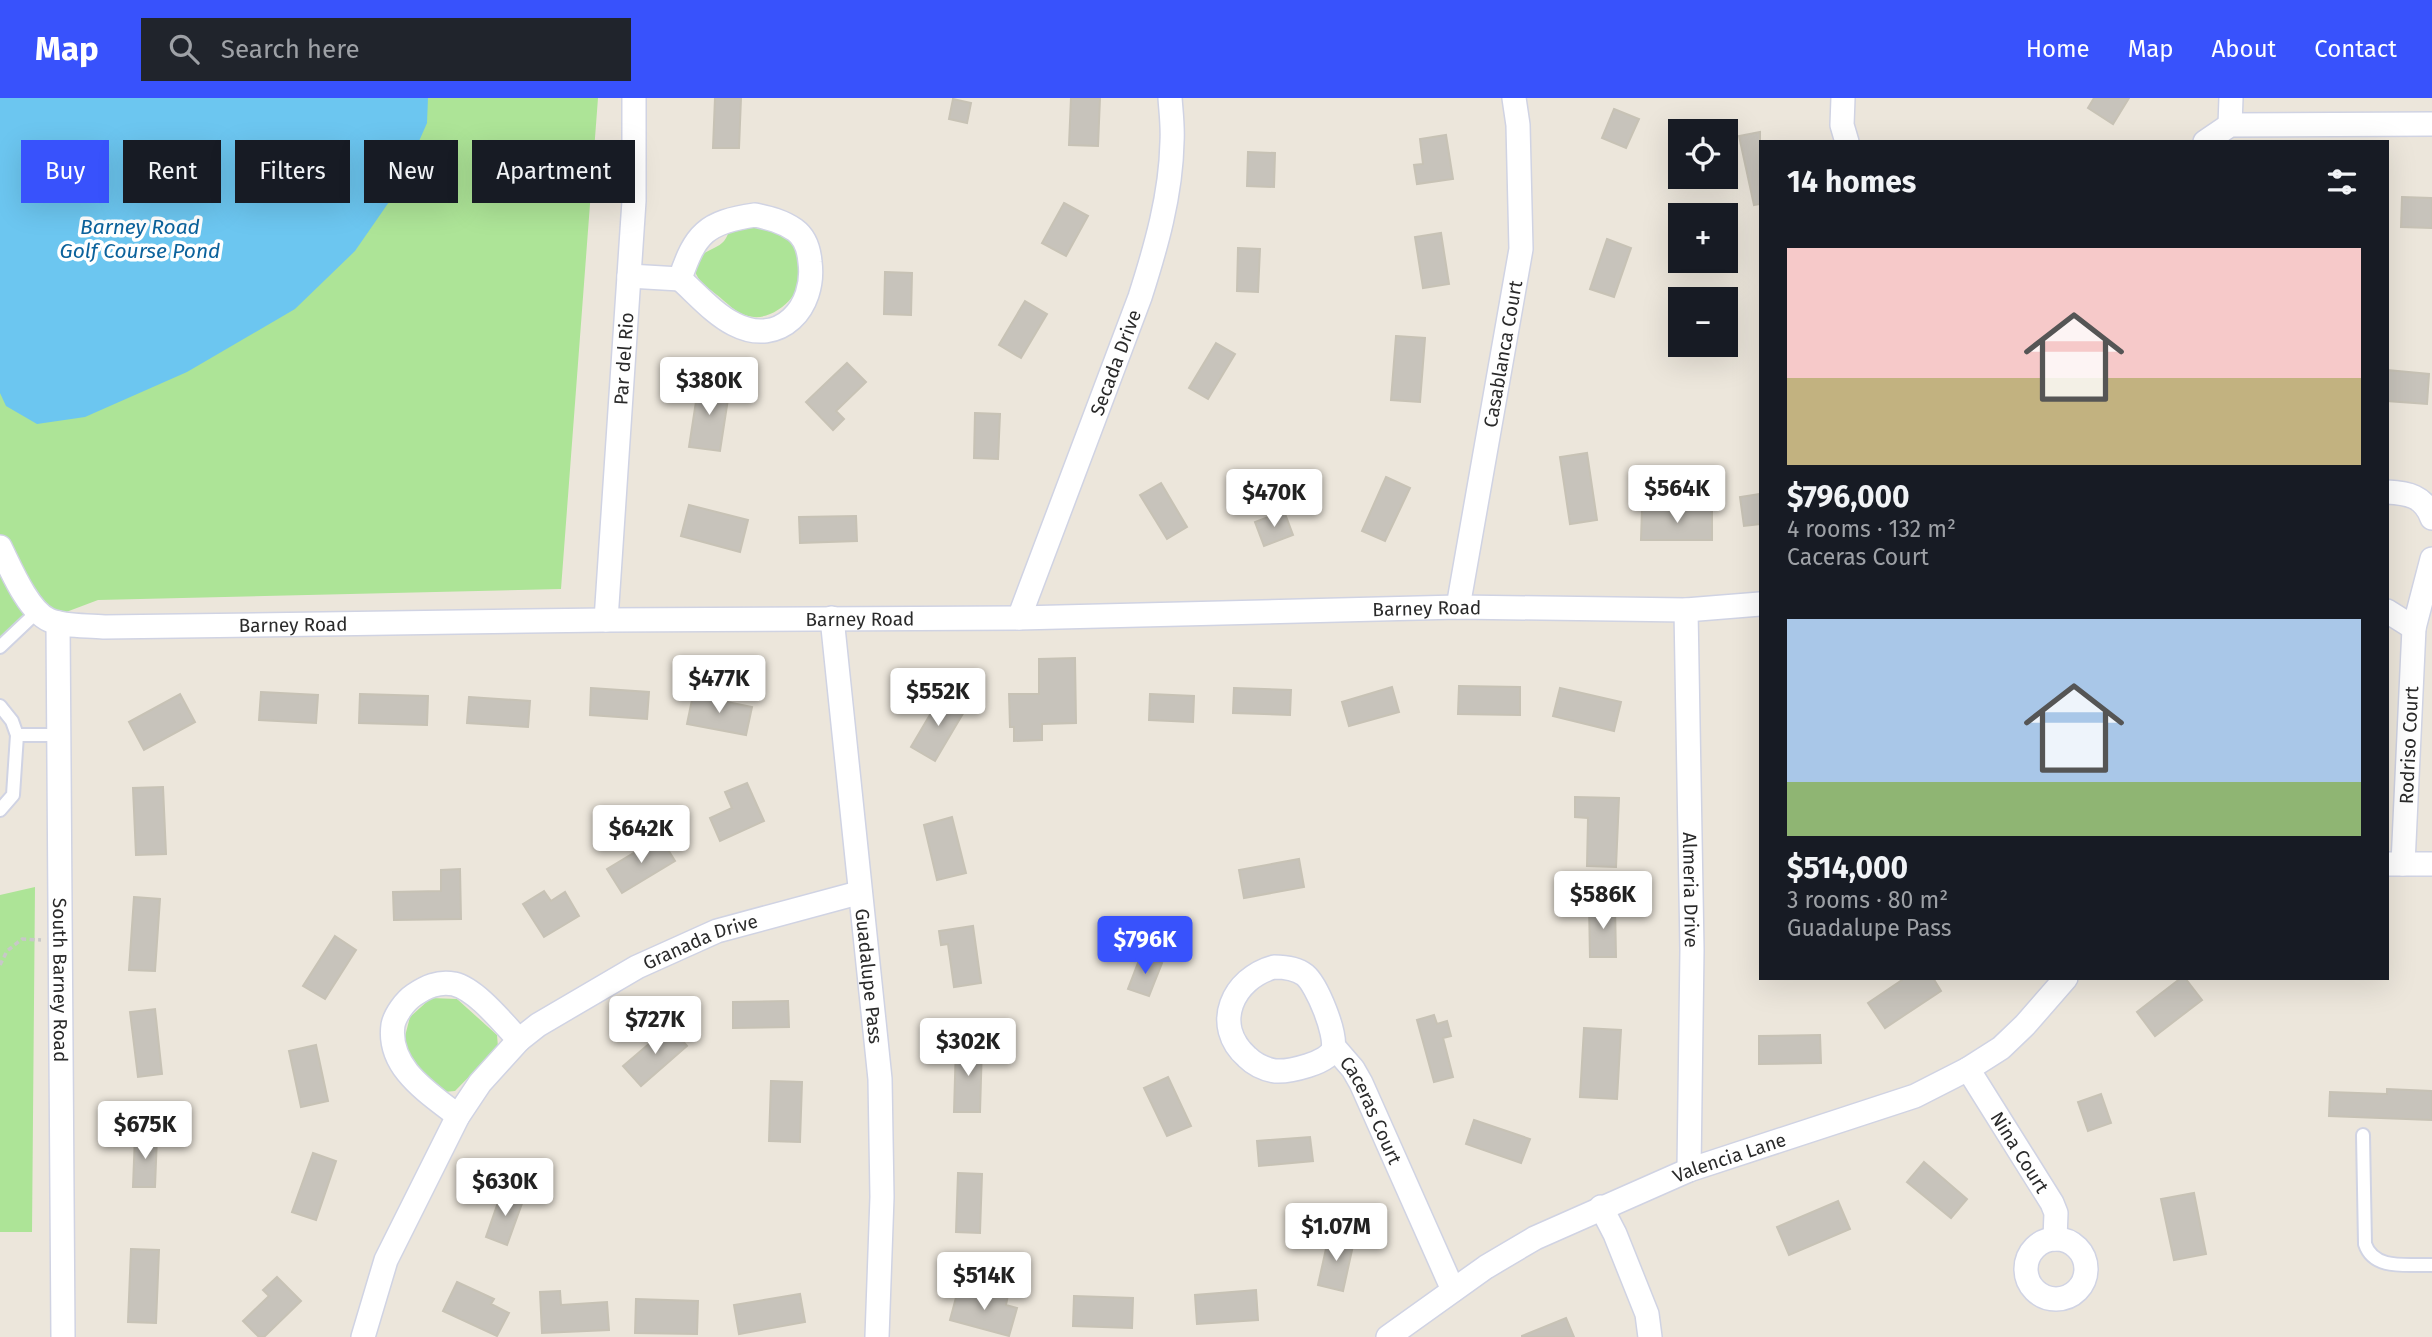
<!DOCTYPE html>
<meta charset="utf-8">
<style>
:root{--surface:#171b24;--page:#20242c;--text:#f1f3f6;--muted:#9ea1a6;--accent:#3852fc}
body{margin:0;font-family:"Fira Sans",sans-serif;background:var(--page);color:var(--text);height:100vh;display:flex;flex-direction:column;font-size:26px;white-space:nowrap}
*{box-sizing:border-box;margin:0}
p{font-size:23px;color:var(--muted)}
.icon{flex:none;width:38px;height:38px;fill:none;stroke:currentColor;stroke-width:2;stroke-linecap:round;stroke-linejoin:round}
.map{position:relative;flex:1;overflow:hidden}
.side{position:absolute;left:1759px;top:42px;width:630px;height:840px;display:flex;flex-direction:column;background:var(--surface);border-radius:0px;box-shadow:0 7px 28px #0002}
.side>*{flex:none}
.guide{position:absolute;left:21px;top:42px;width:665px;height:63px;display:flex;gap:14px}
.buttons{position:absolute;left:1668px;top:21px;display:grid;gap:14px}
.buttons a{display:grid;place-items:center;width:70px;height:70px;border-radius:0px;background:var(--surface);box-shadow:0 7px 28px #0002;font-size:35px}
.price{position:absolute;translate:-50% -60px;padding:0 16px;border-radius:7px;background:#fff;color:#222;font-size:23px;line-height:46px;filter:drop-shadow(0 2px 4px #0008)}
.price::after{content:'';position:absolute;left:50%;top:42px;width:21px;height:16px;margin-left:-10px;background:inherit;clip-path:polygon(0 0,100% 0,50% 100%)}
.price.selected{background:var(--accent);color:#fff}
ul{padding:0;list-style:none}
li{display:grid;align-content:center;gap:14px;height:371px;padding:0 28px}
li span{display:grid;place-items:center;height:217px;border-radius:0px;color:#555}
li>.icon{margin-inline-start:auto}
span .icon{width:126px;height:126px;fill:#fffc;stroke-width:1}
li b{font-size:30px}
h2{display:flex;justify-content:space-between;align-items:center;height:84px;padding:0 28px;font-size:30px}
.chip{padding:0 24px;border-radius:0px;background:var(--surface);box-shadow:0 7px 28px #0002;font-size:24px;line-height:63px}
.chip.selected{background:var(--accent);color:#fff}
header{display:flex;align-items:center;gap:42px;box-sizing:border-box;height:98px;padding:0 35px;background:var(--accent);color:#fff}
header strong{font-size:33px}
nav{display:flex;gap:38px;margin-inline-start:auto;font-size:24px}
.search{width:490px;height:63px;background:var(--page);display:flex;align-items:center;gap:18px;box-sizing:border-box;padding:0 24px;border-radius:0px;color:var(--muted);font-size:26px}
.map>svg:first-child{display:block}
.green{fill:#ade497}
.water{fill:#6cc6f0}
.building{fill:#c7c3bb;stroke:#c7c2b5;stroke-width:2}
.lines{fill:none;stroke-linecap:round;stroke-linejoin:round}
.lane-casing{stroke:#d0d3e3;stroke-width:16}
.street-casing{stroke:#d0d3e3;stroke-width:26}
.path{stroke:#c8c8c8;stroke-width:3.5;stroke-dasharray:5 3.5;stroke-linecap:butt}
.lane{stroke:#fff;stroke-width:12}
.street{stroke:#fff;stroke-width:23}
.labels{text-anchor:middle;stroke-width:7;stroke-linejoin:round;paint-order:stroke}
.street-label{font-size:19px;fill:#2a2a2a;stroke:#fff}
.water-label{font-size:21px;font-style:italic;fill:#0b629c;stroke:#fff}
</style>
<header>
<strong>Map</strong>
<div class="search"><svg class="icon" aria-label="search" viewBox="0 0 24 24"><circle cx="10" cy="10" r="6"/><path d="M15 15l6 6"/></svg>Search here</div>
<nav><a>Home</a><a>Map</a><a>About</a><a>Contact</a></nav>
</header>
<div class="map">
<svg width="2432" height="1239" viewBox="0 0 2432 1239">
<rect width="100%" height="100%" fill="#ece6db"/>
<!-- green -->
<path class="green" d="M0,0H598L561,491L98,502L0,539Z
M745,126C764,128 792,132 802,151C817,181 779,227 748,218C736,215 727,205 717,197C709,190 694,181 695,169C696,154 713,153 722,145C726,142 728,136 730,131Z
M35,789L32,1134H0V797Z
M431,900L457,901L497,937L498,949L455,993L444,994L412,964L404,942L410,919Z"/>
<!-- water -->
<path class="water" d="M0,0H428L427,25L398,91L355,153L295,211L187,274L85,319L37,326L6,308L0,295Z"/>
<!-- building -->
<path class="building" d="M715,0H741L739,50H713Z
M1071,0H1100L1098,48L1069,47Z
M2094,0H2129L2113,26L2088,10Z
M953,1L971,5L967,25L949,21Z
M1614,11L1639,21L1626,50L1602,40Z
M1760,34V106L1754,107L1739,38Z
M1446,37L1453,81L1417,86L1414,67L1423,66L1420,41Z
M1248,54L1275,55L1274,89L1247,88Z
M2402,99L2432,100V130L2401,129Z
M1064,105L1088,118L1066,158L1042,145Z
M1441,135L1449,186L1423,190L1415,139Z
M1607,141L1631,150L1614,199L1590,191Z
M1238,150L1260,151L1258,194L1237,193Z
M885,174L912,175L911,217L884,216Z
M1025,203L1047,216L1021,260L999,247Z
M1396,238L1425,240L1420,304L1391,302Z
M1216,245L1235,256L1208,301L1189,290Z
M847,265L866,284L836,313L844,321L833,332L806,304Z
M2387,272L2429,276L2427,306L2387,303Z
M699,284L730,288L720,353L689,349Z
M975,315L1000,316L998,361L974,360Z
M1587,355L1597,422L1570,426L1560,359Z
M1386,379L1410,390L1385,443L1362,433Z
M1161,385L1187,429L1167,441L1140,397Z
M1760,396V426L1744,428L1740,399Z
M689,407L748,422L740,454L681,438Z
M1642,411H1712V442H1641Z
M1284,413L1293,437L1264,448L1255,424Z
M856,418L857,443L800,445L799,419Z
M1075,560L1076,625L1042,626V642L1014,643V629H1010L1009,596H1039V561Z
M1459,588L1520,589V617L1458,616Z
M1392,589L1399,614L1349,628L1342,604Z
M591,590L649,594L647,621L590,617Z
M1234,590L1291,592L1290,617L1233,615Z
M1560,590L1621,604L1614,633L1553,618Z
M261,594L318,597L316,625L259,622Z
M180,596L195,624L144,652L129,624Z
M360,596L428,598L427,627L359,625Z
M1150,596L1194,598L1193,624L1149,622Z
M693,597L752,609L746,637L687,626Z
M941,598L965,612L935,663L911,649Z
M469,599L530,603L528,629L467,625Z
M747,685L764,723L720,743L710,720L732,710L725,694Z
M163,689L166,756L136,757L133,690Z
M1575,699L1619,700L1616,769L1587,768L1588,720L1575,719Z
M952,719L966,775L937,782L924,727Z
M660,739L675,763L622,795L607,771Z
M1299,761L1304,789L1244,800L1239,772Z
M460,771L461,821L394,822L393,794L441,793V772Z
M544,793L551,803L565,794L579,818L544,839L523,806Z
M134,799L160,801L155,873L129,872Z
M1589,807H1615L1616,859H1590Z
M973,828L981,885L954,889L948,846L941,847L939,833Z
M335,838L356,852L325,901L303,888Z
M1141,857L1162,865L1149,898L1128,891Z
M1905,880H1933L1941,893L1885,930L1868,905Z
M2181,880H2185L2202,902L2155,938L2137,914Z
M788,903L789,929L733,930V904Z
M155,911L162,976L138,979L130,914Z
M1434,917L1437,926L1447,923L1451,938L1443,940L1453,979L1434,984L1417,922Z
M670,928L687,948L641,988L623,968Z
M1584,930L1621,932L1617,1001L1580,999Z
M1820,937L1821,965L1759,966V938Z
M956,946L982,947L980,1014H954Z
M316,947L328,1003L301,1009L289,953Z
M1168,979L1191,1028L1167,1038L1144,990Z
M771,983L802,984L800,1044L769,1043Z
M2387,991L2432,993V1022L2329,1018L2330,994L2387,996Z
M2101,996L2111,1025L2088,1033L2078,1004Z
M1474,1022L1530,1041L1521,1065L1466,1046Z
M135,1037L157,1038L155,1089H133Z
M1310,1039L1313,1063L1259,1068L1257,1043Z
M313,1055L336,1063L316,1122L292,1114Z
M1924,1064L1967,1101L1951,1120L1907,1084Z
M958,1075L982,1076L980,1135L956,1134Z
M502,1093L524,1100L507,1147L486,1139Z
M2194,1095L2206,1156L2174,1162L2161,1101Z
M1838,1103L1850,1131L1789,1157L1777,1129Z
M1329,1137L1354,1143L1343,1193L1318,1187Z
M131,1151L159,1152L156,1225L128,1224Z
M277,1179L301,1203L264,1239H259L243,1223L269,1198L263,1192Z
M457,1184L494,1201L491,1206L509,1215L497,1238L443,1213Z
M958,1192L989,1201L991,1192L1008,1197L1006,1207L1017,1210L1009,1238L950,1222Z
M1256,1192L1258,1222L1197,1226L1195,1197Z
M560,1193L561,1207L607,1204L609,1232L542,1235L540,1194Z
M800,1196L805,1224L739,1236L734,1207Z
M1074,1198L1133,1200L1132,1230L1073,1228Z
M636,1201L698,1203L697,1236L635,1235Z
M1566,1220L1574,1239H1522V1238Z"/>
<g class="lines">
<defs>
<path id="lane" d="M0,549L38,513
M0,608L12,623L17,637
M0,712L13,697L17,637H59
M2363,1037L2365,1146C2374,1173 2408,1166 2432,1167"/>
<g id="street">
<path d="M1843,0L1842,27L1847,44"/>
<path d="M2230,27L2231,0"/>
<path d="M2205,44L2230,27L2432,26"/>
<path d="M755,117C769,120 782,123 795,132C806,140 809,152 810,164C816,209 780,250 734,226C714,216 697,196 680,181C695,136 706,124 755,117Z"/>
<path d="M629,178L680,181"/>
<path d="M2387,394C2408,395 2424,398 2432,420"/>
<path id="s1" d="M0,449C10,469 28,513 49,522C65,529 87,527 104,529L606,522L1019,520L1458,509L1686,512L1760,506"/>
<path id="s2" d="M1458,509L1521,151L1518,27L1514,0"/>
<path id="s3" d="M1686,512L1692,852L1689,1072"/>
<path d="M2387,513L2414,530L2432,461"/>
<path id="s4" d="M832,520L880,981L882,1099L877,1239"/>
<path id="s5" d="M1019,520L1140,199C1156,149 1171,97 1172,44C1173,29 1171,14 1170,0"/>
<path id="s6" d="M606,522L634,103V0"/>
<path id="s7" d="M58,525L63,1239"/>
<path d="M2390,766H2432"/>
<path id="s8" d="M2403,766L2414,530"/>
<path d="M1274,869C1285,869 1296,870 1305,877C1317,887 1337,936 1333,951C1329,965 1289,974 1275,973C1264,971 1255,967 1247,959C1211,927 1233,880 1274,869Z"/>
<path id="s9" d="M1334,949L1353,971L1361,985L1453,1192"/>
<path id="s10" d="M1968,971L2052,1105L2056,1115L2055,1141"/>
<path id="s11" d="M458,1018C429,995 387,970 393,927C395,917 405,903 414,897C426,889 438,883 454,886C476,891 503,925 519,942L538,927L637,869L717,833L858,795"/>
<path d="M1601,1109L1615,1136L1647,1216L1650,1239"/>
<circle cx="2056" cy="1171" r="30"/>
<path d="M363,1239L386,1162L458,1018L480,985L519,942"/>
<path id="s12" d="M1388,1239L1486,1169L1535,1140L1689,1072L1915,998L1968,971L2001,950L2025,927L2066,880"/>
</g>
</defs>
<!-- lane casing -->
<use href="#lane" class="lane-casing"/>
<!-- street casing -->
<use href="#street" class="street-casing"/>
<!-- path -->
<path class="path" d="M0,867L7,853L22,841L41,842"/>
<!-- lane -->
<use href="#lane" class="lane"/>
<!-- street -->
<use href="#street" class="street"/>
</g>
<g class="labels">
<!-- street labels -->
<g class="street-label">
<text dy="7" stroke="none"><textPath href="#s2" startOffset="257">Casablanca Court</textPath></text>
<text dy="7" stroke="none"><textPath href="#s6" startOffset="262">Par del Rio</textPath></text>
<text dy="7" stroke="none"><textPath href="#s5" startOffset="273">Secada Drive</textPath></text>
<text dy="7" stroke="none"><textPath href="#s1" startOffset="1468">Barney Road</textPath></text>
<text dy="7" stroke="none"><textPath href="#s1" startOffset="901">Barney Road</textPath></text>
<text dy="7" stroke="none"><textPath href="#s1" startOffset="334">Barney Road</textPath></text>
<text dy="7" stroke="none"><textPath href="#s8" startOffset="119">Rodriso Court</textPath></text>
<text dy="7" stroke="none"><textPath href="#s3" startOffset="280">Almeria Drive</textPath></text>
<text dy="7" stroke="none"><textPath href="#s11" startOffset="492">Granada Drive</textPath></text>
<text dy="7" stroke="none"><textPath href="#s4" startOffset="360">Guadalupe Pass</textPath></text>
<text dy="7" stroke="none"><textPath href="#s7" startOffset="357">South Barney Road</textPath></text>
<text dy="7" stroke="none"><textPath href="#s9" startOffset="74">Caceras Court</textPath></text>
<text dy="7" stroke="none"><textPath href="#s10" startOffset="98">Nina Court</textPath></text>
<text dy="7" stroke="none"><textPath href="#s12" startOffset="388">Valencia Lane</textPath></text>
</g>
<!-- water labels -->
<g class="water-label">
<text x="140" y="136">Barney Road<tspan x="140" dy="24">Golf Course Pond</tspan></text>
</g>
</g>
</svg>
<div class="buttons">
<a><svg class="icon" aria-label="locate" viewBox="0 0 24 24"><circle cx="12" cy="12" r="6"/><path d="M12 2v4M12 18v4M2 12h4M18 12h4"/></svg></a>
<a>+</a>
<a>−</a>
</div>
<b class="price" style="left:709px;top:319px">$380K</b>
<b class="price" style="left:1677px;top:427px">$564K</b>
<b class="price" style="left:1274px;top:431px">$470K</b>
<b class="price" style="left:719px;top:617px">$477K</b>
<b class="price" style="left:938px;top:630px">$552K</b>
<b class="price" style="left:641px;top:767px">$642K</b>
<b class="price" style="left:1603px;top:833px">$586K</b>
<b class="price selected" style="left:1145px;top:878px">$796K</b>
<b class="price" style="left:655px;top:958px">$727K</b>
<b class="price" style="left:968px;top:980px">$302K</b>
<b class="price" style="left:145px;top:1063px">$675K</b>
<b class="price" style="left:505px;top:1120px">$630K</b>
<b class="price" style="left:1336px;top:1165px">$1.07M</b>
<b class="price" style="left:984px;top:1214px">$514K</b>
<div class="guide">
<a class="chip selected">Buy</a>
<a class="chip">Rent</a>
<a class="chip">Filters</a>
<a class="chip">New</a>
<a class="chip">Apartment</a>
</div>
<section class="side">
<h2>14 homes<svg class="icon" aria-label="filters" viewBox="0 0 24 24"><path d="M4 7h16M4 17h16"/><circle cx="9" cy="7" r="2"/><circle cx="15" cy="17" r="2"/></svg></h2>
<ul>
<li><span style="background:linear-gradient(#f6c9c9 60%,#c2b280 0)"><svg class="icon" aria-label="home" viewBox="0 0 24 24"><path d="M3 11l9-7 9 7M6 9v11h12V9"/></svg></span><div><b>$796,000</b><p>4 rooms · 132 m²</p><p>Caceras Court</p></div></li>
<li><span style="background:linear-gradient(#a9c7e8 75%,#8fb573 0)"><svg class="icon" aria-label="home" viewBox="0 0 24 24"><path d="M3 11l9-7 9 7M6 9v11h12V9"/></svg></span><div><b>$514,000</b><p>3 rooms · 80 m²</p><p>Guadalupe Pass</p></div></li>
</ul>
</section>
</div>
